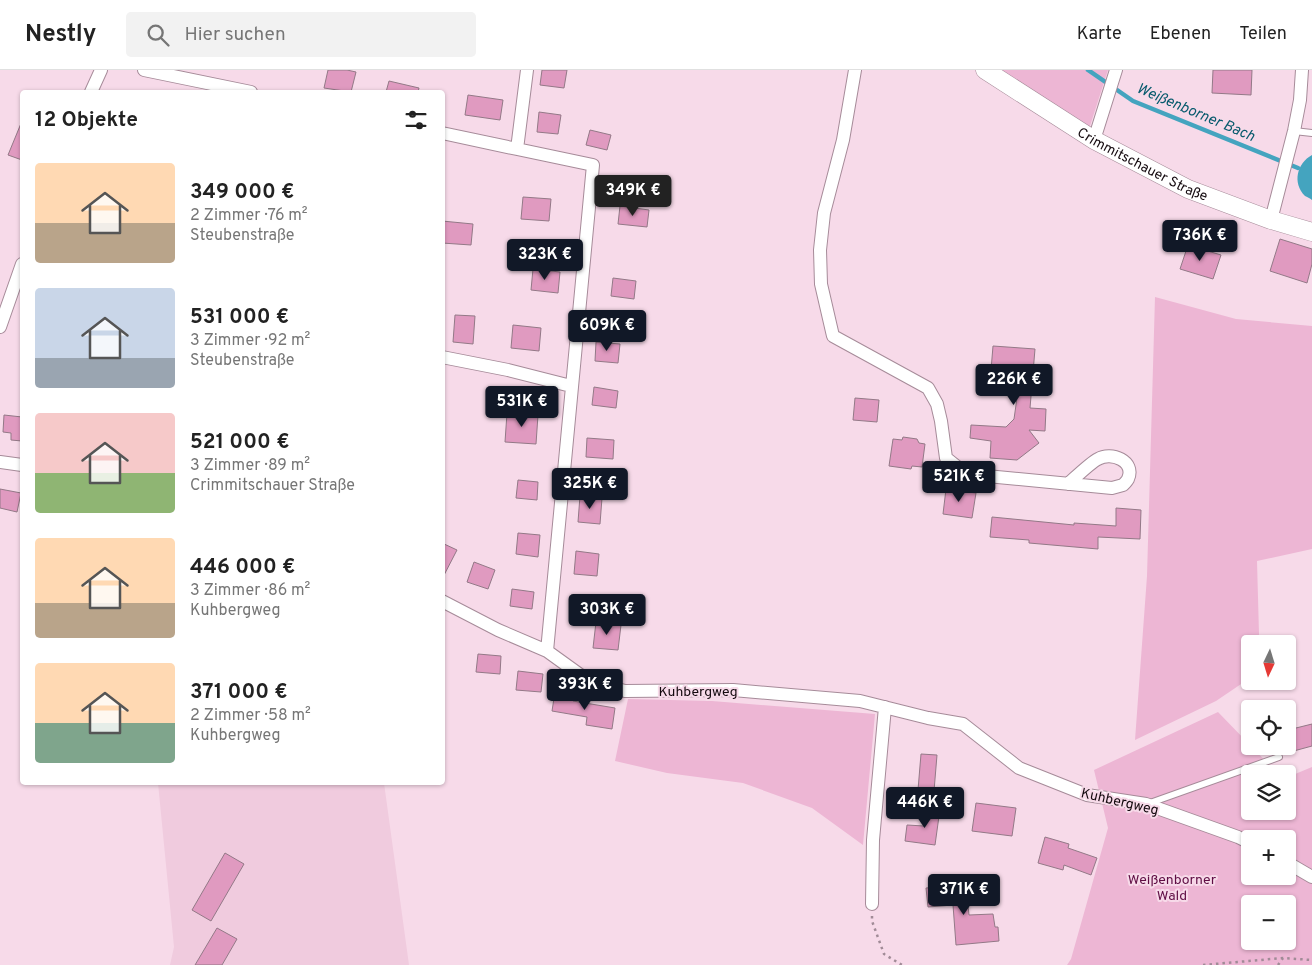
<!DOCTYPE html>
<html lang="de">
<meta charset="utf-8">
<style>
:root{--surface:#fff;--page:#f2f2f2;--text:#222;--muted:#767676;--line:#e0e0e0;--accent:#111827}
body{margin:0;font-family:Overpass,sans-serif;background:var(--page);color:var(--text);height:100vh;display:flex;flex-direction:column;font-size:19px;white-space:nowrap}
*{box-sizing:border-box;margin:0}
p{font-size:16px;color:var(--muted)}
.icon{flex:none;width:28px;height:28px;fill:none;stroke:currentColor;stroke-width:2;stroke-linecap:round;stroke-linejoin:round}
.map{position:relative;flex:1;overflow:hidden}
.side{position:absolute;left:20px;top:20px;width:425px;height:695px;display:flex;flex-direction:column;background:var(--surface);border-radius:5px;box-shadow:0 1px 4px #0004}
.side>*{flex:none}
.needle{width:32px;rotate:184deg}
.buttons{position:absolute;left:1241px;top:565px;display:grid;gap:10px}
.buttons a{display:grid;place-items:center;width:55px;height:55px;border-radius:5px;background:var(--surface);box-shadow:0 1px 4px #0004;font-size:25px}
.price{position:absolute;translate:-50% -42px;padding:0 11px;border-radius:5px;background:var(--accent);color:#fff;font-size:16px;line-height:32px;filter:drop-shadow(0 1px 2px #0008)}
.price::after{content:'';position:absolute;left:50%;top:30px;width:15px;height:11px;margin-left:-8px;background:inherit;clip-path:polygon(0 0,100% 0,50% 100%)}
.price.current{background:#222;color:#fff}
ul{padding:0;list-style:none}
li{display:flex;align-items:center;gap:15px;height:125px;padding:0 15px}
li span{display:grid;place-items:center;flex:none;width:140px;height:100px;border-radius:5px;color:#555}
li>.icon{margin-inline-start:auto}
span .icon{width:60px;height:60px;fill:#fffc;stroke-width:1}
li b{font-size:21px}
h2{display:flex;justify-content:space-between;align-items:center;height:60px;padding:0 15px;font-size:21px}
header{display:flex;align-items:center;gap:30px;box-sizing:border-box;height:70px;padding:0 25px;background:var(--surface);border-bottom:1px solid var(--line)}
header strong{font-size:24px}
nav{display:flex;gap:28px;margin-inline-start:auto;font-size:18px}
.search{width:350px;height:45px;background:var(--page);display:flex;align-items:center;gap:12px;box-sizing:border-box;padding:0 18px;border-radius:5px;color:var(--muted);font-size:19px}
.map>svg:first-child{display:block}
.built{fill:#f0cbde}
.green{fill:#edb6d4;fill-rule:evenodd}
.water{fill:#44a4bf}
.lines{fill:none;stroke-linecap:round;stroke-linejoin:round}
.stream{stroke:#44a4bf;stroke-width:4.5}
.building{fill:#e09ac0;stroke:#937987}
.lane-casing{stroke:#a68b99;stroke-width:8}
.street-casing{stroke:#a68b99;stroke-width:14}
.secondary-casing{stroke:#a68b99;stroke-width:19}
.path{stroke:#a18b97;stroke-width:2.5;stroke-dasharray:2.5 4;stroke-linecap:butt}
.lane{stroke:#fff;stroke-width:6}
.street{stroke:#fff;stroke-width:12}
.secondary{stroke:#fff;stroke-width:18}
.labels{text-anchor:middle;stroke-width:4;stroke-linejoin:round;paint-order:stroke}
.street-label{font-size:14px;fill:#140a0f;stroke:#f7dae9}
.park-label{font-size:14px;fill:#5f0d44;stroke:#f7dae9}
.water-label{font-size:15px;font-style:italic;fill:#075a6d;stroke:#f7dae9}
</style>
<header>
<strong>Nestly</strong>
<div class="search"><svg class="icon" aria-label="search" viewBox="0 0 24 24"><circle cx="10" cy="10" r="6"/><path d="M15 15l6 6"/></svg>Hier suchen</div>
<nav><a>Karte</a><a>Ebenen</a><a>Teilen</a></nav>
</header>
<div class="map">
<svg width="1312" height="895" viewBox="0 0 1312 895">
<rect width="100%" height="100%" fill="#f7dae9"/>
<!-- built -->
<path class="built" d="M158,713H384L409,895H170L174,877Z"/>
<!-- green -->
<path class="green" d="M987,0H1108L1089,59Z
M1155,227L1236,249L1312,256V479L1257,491L1259,564L1258,574H1250V608L1216,631L1135,670L1147,506Z
M628,629L712,631L875,644L863,775L812,738L743,713L667,703L615,691Z
M1218,642L1278,704H1250V741H1288V707L1312,697V895H1067L1071,889L1108,758L1094,700ZM1250,769H1288V806H1250ZM1250,834H1288V871H1250Z"/>
<!-- water -->
<path class="water" d="M1312,85V130C1310,128 1307,127 1305,126C1292,113 1297,93 1312,85Z"/>
<g class="lines">
<!-- stream -->
<path class="stream" d="M1088,0L1133,31L1298,98"/>
</g>
<!-- building -->
<path class="building" d="M328,0H347L356,2L351,22L324,18Z
M542,0H567L564,18L540,15Z
M1213,0H1252L1251,25L1212,23Z
M389,11L419,18L418,22H386Z
M468,25L503,30L500,50L465,45Z
M539,42L561,45L558,64L537,62Z
M22,51V90L8,85Z
M590,60L611,65L607,80L586,75Z
M523,127L551,129L549,151L521,149Z
M620,136L649,140L647,157L618,154Z
M442,151L473,154L471,175L442,173Z
M1280,169L1312,179V194L1307,213L1270,201Z
M1188,175L1221,185L1213,209L1180,199Z
M533,199L560,202L558,223L531,220Z
M613,208L636,211L634,229L611,226Z
M455,245L475,246L473,274L453,272Z
M513,255L541,258L539,281L511,278Z
M596,272L620,274L618,293L595,291Z
M993,276L1035,279L1030,338L1046,339L1045,361L1029,360L1039,373L1017,390L990,388L991,371L970,368L971,355L1006,357L1014,349L1019,314L990,312Z
M594,317L618,321L616,338L592,335Z
M855,328L879,330L877,352L853,350Z
M507,343L538,345L536,374L505,372Z
M4,345L22,347V371L11,370V363L3,362Z
M903,367L917,369L919,373L925,374L922,397L912,396L911,399L889,396L893,369L902,370Z
M587,368L614,370L613,389L586,387Z
M518,410L538,412L537,430L516,428Z
M0,419L21,423L17,442L0,438Z
M946,419L976,423L972,448L943,444Z
M580,426L602,428L600,454L578,452Z
M1116,438L1141,440L1140,469L1098,467V479L1029,473V470L990,467L992,447L1074,455V453L1116,456Z
M518,463L540,465L538,487L516,484Z
M442,473L457,480L442,509Z
M576,481L599,484L597,506L574,504Z
M474,492L495,500L488,519L467,512Z
M512,519L534,522L532,539L510,536Z
M596,552L621,555L618,580L593,578Z
M478,584L501,586L500,604L476,602Z
M518,601L543,604L541,622L516,620Z
M555,622L574,625L573,631L615,638L612,659L586,655L587,647L552,641Z
M1312,654V676L1290,682L1288,672V660Z
M921,684L937,685L934,721L918,720Z
M976,733L1016,738L1012,766L972,761Z
M926,738L940,739L935,775L905,771L907,755L924,756Z
M1045,767L1069,774L1068,778L1097,788L1091,805L1064,795L1063,800L1038,793Z
M225,783L244,794L211,851L192,840Z
M966,815L969,845L993,844L995,857H998L999,871L956,875L953,835L928,837L926,818Z
M217,858L237,869L222,895H195Z"/>
<g class="lines">
<defs>
<path id="lane" d="M1294,61L1312,63
M1150,733L1279,687"/>
<path id="street" d="M144,0L251,22
M527,0L517,79L593,95L547,581
M855,0L843,70L824,143L820,180L821,214L833,266L928,318L937,334L941,351L946,388L966,404L1112,418L1123,415C1125,413 1127,411 1128,409C1136,391 1111,381 1098,389C1090,393 1076,407 1068,414
M91,22L101,0
M442,63L517,79
M1094,70L1116,0
M1271,150L1294,61L1300,30L1302,0
M0,257L22,194
M442,287L508,300L571,316
M0,392L22,395
M442,531L498,560L547,581L590,612L625,621L733,620L860,631L928,648L963,654L1019,698L1087,725L1146,734L1238,767L1250,773
M1288,793L1312,807
M872,834L873,770L885,637"/>
<g id="secondary">
<path id="s1" d="M985,0L1094,70L1188,119L1271,150L1312,162"/>
</g>
</defs>
<!-- lane casing -->
<use href="#lane" class="lane-casing"/>
<!-- street casing -->
<use href="#street" class="street-casing"/>
<!-- secondary casing -->
<use href="#secondary" class="secondary-casing"/>
<!-- path -->
<path class="path" d="M872,846V851L884,884L902,895
M1203,895L1283,888L1312,890
M1278,895L1283,888"/>
<!-- lane -->
<use href="#lane" class="lane"/>
<!-- street -->
<use href="#street" class="street"/>
<!-- secondary -->
<use href="#secondary" class="secondary"/>
</g>
<g class="labels">
<!-- street labels -->
<g class="street-label">
<text dy="5" stroke="none"><textPath href="#s1" startOffset="184">Crimmitschauer Straße</textPath></text>
<text x="698" y="626">Kuhbergweg</text>
<text transform="translate(1120 731) rotate(13)" y="5">Kuhbergweg</text>
</g>
<!-- park labels -->
<g class="park-label">
<text x="1172" y="814">Weißenborner<tspan x="1172" dy="16">Wald</tspan></text>
</g>
<!-- water labels -->
<g class="water-label">
<text transform="translate(1196 42) rotate(23)" y="5">Weißenborner Bach</text>
</g>
</g>
</svg>
<div class="buttons">
<a><svg class="needle" viewBox="-14 -14 28 28"><path d="M0-13l5 13h-10z" fill="#e53935"/><path d="M0 13l5-13h-10z" fill="#767676"/></svg></a>
<a><svg class="icon" aria-label="locate" viewBox="0 0 24 24"><circle cx="12" cy="12" r="6"/><path d="M12 2v4M12 18v4M2 12h4M18 12h4"/></svg></a>
<a><svg class="icon" aria-label="layers" viewBox="0 0 24 24"><path d="M12 4l9 5-9 5-9-5zM3 14l9 5 9-5"/></svg></a>
<a>+</a>
<a>−</a>
</div>
<b class="price current" style="left:633px;top:147px">349K €</b>
<b class="price" style="left:1200px;top:192px">736K €</b>
<b class="price" style="left:545px;top:211px">323K €</b>
<b class="price" style="left:607px;top:282px">609K €</b>
<b class="price" style="left:1014px;top:336px">226K €</b>
<b class="price" style="left:522px;top:358px">531K €</b>
<b class="price" style="left:959px;top:433px">521K €</b>
<b class="price" style="left:590px;top:440px">325K €</b>
<b class="price" style="left:607px;top:566px">303K €</b>
<b class="price" style="left:585px;top:641px">393K €</b>
<b class="price" style="left:925px;top:759px">446K €</b>
<b class="price" style="left:964px;top:846px">371K €</b>
<section class="side">
<h2>12 Objekte<svg class="icon" aria-label="filters" viewBox="0 0 24 24"><path d="M4 7h16M4 17h16"/><circle cx="9" cy="7" r="2"/><circle cx="15" cy="17" r="2"/></svg></h2>
<ul>
<li><span style="background:linear-gradient(#ffd9b3 60%,#b9a48a 0)"><svg class="icon" aria-label="home" viewBox="0 0 24 24"><path d="M3 11l9-7 9 7M6 9v11h12V9"/></svg></span><div><b>349 000 €</b><p>2 Zimmer · 76 m²</p><p>Steubenstraße</p></div></li>
<li><span style="background:linear-gradient(#c9d6e8 70%,#9aa5b1 0)"><svg class="icon" aria-label="home" viewBox="0 0 24 24"><path d="M3 11l9-7 9 7M6 9v11h12V9"/></svg></span><div><b>531 000 €</b><p>3 Zimmer · 92 m²</p><p>Steubenstraße</p></div></li>
<li><span style="background:linear-gradient(#f6c9c9 60%,#8fb573 0)"><svg class="icon" aria-label="home" viewBox="0 0 24 24"><path d="M3 11l9-7 9 7M6 9v11h12V9"/></svg></span><div><b>521 000 €</b><p>3 Zimmer · 89 m²</p><p>Crimmitschauer Straße</p></div></li>
<li><span style="background:linear-gradient(#ffd9b3 65%,#b9a48a 0)"><svg class="icon" aria-label="home" viewBox="0 0 24 24"><path d="M3 11l9-7 9 7M6 9v11h12V9"/></svg></span><div><b>446 000 €</b><p>3 Zimmer · 86 m²</p><p>Kuhbergweg</p></div></li>
<li><span style="background:linear-gradient(#ffd9b3 60%,#7fa58c 0)"><svg class="icon" aria-label="home" viewBox="0 0 24 24"><path d="M3 11l9-7 9 7M6 9v11h12V9"/></svg></span><div><b>371 000 €</b><p>2 Zimmer · 58 m²</p><p>Kuhbergweg</p></div></li>
</ul>
</section>
</div>
